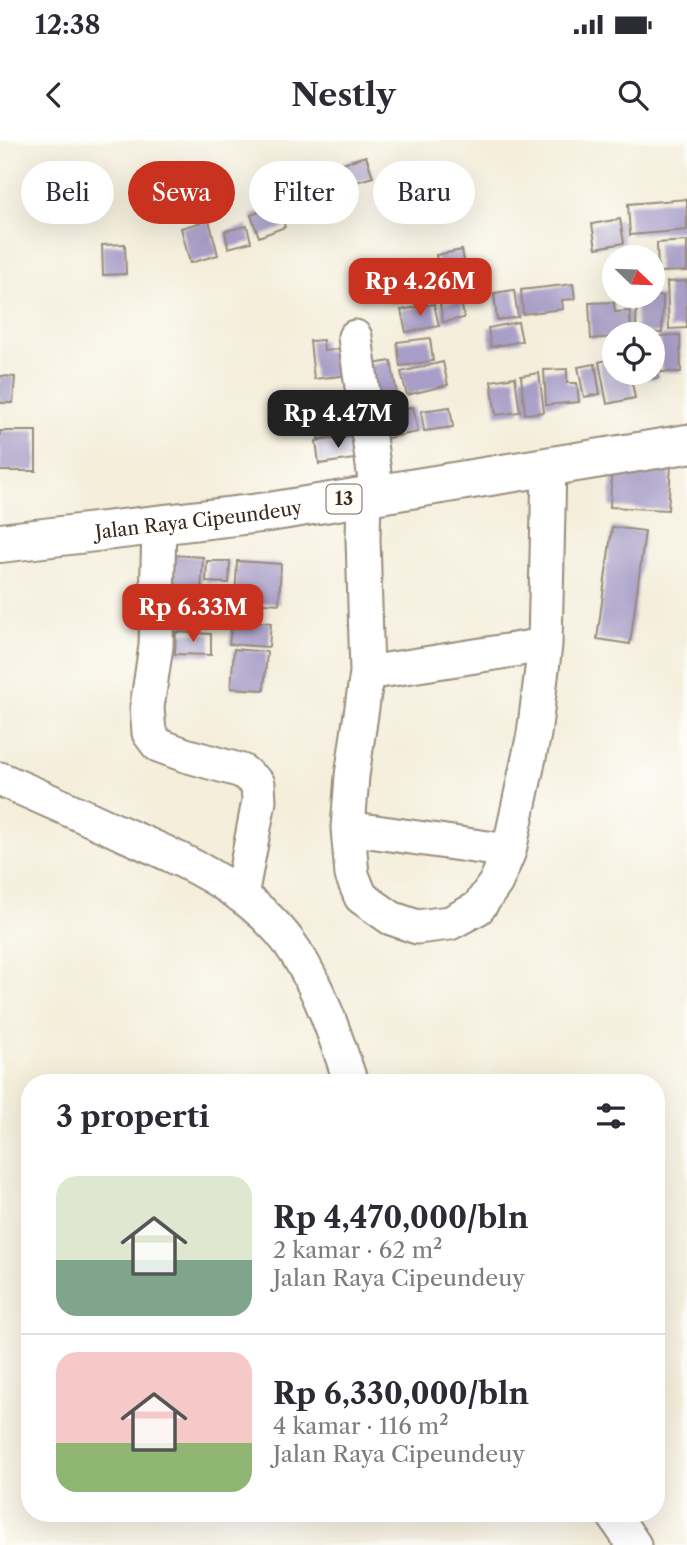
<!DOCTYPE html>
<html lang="id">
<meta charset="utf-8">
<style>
:root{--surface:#fff;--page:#f2f2f3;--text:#2b2b33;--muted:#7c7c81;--line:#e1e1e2;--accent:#c8321e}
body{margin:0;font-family:"Libre Caslon Text",serif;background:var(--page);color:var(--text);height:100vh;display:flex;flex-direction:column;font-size:26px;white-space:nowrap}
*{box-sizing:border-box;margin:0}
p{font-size:23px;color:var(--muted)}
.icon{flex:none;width:38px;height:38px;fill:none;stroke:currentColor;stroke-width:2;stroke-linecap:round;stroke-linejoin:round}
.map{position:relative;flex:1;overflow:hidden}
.sheet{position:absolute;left:21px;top:934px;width:644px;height:448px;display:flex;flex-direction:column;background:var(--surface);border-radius:28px;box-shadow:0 7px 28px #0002}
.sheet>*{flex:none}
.banner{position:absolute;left:21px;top:21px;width:646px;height:63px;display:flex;gap:14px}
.needle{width:46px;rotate:113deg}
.tools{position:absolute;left:602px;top:105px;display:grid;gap:14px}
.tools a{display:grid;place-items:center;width:63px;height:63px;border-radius:50%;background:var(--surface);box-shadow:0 7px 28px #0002;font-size:35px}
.price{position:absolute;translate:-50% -60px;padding:0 16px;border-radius:14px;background:var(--accent);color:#fff;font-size:23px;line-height:46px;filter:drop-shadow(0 2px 4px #0008)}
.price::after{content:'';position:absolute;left:50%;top:42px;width:21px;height:16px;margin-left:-10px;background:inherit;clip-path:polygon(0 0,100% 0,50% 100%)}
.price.on{background:#222;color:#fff}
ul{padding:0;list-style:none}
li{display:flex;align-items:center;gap:21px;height:175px;padding:0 35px}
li+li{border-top:2px solid var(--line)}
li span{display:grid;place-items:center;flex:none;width:196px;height:140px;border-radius:21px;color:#555}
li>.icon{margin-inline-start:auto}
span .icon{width:84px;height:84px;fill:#fffc;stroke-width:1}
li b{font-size:30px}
h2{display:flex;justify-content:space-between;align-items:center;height:84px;padding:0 35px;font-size:30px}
.tag{padding:0 24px;border-radius:32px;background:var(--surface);box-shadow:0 7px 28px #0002;font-size:24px;line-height:63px}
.tag.on{background:var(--accent);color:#fff}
.status{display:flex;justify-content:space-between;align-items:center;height:49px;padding:0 35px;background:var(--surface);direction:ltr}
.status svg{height:19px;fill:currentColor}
header{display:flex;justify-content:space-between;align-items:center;height:91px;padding:0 35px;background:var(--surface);font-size:32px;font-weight:800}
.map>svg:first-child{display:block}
.building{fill:#a89ec7}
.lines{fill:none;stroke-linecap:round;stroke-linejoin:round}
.minor-casing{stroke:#988c7c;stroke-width:37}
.highway-casing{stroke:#988c7c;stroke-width:42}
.minor{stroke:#fff;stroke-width:33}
.highway{stroke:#fff;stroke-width:38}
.labels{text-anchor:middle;stroke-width:5;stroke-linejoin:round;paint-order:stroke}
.shield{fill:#fdfcf7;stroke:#75695f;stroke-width:2}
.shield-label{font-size:18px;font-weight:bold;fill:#3b2a1e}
.street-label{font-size:19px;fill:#3b2a1e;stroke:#fdfcf7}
</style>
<div class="status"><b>12:38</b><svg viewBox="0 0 49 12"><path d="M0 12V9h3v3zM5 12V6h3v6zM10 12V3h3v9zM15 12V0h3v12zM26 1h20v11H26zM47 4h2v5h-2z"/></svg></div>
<header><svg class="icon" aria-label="back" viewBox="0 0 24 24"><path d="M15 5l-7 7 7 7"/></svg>Nestly<svg class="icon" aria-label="search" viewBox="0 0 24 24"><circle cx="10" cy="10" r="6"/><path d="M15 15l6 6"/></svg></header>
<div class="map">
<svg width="687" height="1405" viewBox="0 0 687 1405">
<rect width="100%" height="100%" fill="#fdfcf7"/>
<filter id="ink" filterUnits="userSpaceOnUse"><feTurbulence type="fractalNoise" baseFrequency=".0143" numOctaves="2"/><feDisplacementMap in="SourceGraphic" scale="14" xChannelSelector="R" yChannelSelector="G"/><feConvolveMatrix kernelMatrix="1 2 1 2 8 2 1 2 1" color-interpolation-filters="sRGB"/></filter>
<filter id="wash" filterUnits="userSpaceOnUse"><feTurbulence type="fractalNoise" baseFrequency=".00686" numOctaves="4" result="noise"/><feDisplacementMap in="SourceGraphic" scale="28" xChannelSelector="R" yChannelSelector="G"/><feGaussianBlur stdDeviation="1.57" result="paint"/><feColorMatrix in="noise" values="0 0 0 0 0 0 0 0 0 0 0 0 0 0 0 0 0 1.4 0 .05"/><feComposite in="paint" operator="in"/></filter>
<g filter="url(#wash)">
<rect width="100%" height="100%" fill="#f4eedb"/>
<g id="blocks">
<!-- building -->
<path class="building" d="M366,16L373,37L339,47L333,26Z
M298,43L307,68L285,75L277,49Z
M687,59V90L630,95L628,64Z
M278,65L285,87L259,97L251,75Z
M620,79L624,103L596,108L592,84Z
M209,80L218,115L190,123L181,88Z
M247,86L251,102L228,108L225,91Z
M687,101V131L658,132L657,103Z
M125,104L126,134L103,135L102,105Z
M462,110L470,150L431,159L427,141L441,138L436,115Z
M412,124L420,158L390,164L383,130Z
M687,141V188L669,189L667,142Z
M573,144L575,159L562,160L563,169L523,174L521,150Z
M514,150L518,177L497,180L494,153Z
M637,156H663L662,193L636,192Z
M461,160L464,178L443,182L440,164Z
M614,162L615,172L630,171L631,194H614V197L591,199L589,163Z
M434,164L439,186L406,192L401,170Z
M518,182L522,201L491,207L488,188Z
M680,195L681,232H661L660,196Z
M430,198L433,221L400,226L397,202Z
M323,200L324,211L348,208L350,235L314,239L310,201Z
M653,207H655L658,238L635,241L634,233H653Z
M614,218V233H630L635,258L607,264L599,222Z
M391,221L398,261L373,266L366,225Z
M443,222L448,245L407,255L401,232Z
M595,224L600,254L584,257L578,227Z
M567,229V243H577L579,262L546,265L544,230Z
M539,233L544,272L525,274L521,236Z
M0,236L15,237L13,263H0Z
M515,237L520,272L496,275L491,241Z
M346,267L349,294L318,299L315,271Z
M413,267L418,292L377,300L372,274Z
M450,267L453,287L424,291L421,271Z
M0,291H36V331H0Z
M358,296L361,318L319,324L316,301Z
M612,323L671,326L668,370L610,367Z
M612,387L645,391L630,504L597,499Z
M172,415L203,417L201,454L170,452Z
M207,421H230L229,443L206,442Z
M237,421L281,424L279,464L235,461Z
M177,459L201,461L198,489L174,486Z
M232,479L271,483L269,507L229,504Z
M176,492L211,494V515L175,514Z
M234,509L267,512L264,550L231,548Z"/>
</g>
</g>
<g filter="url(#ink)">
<use href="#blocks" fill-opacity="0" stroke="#988c7c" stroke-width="2"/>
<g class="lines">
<defs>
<path id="minor" d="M355,197L377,354
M364,356L363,398L367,533L352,636L348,688L352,735L361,757L391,778L417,787L450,783L478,768L496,742L509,711L534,594L545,505L549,326
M159,385L156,506L147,567L149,593L158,605L185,615L242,631L258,644L259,661L241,756
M367,533L545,505
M0,639C37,655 75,672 112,689C178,718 254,748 295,811C321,851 336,898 351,943
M348,688L509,711
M613,1374L634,1405"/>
<g id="highway">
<path id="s1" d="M0,403L269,372L687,304"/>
</g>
</defs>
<!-- minor casing -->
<use href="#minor" class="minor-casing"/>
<!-- highway casing -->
<use href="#highway" class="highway-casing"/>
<!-- minor -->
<use href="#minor" class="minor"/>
<!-- highway -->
<use href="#highway" class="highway"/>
</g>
</g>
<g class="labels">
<!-- shield labels -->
<rect class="shield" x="326.5" y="344.5" width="35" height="29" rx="5"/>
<g class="shield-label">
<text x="344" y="365">13</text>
</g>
<!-- street labels -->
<g class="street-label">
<text dy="7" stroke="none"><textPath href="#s1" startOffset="200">Jalan Raya Cipeundeuy</textPath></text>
</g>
</g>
</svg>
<div class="tools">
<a><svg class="needle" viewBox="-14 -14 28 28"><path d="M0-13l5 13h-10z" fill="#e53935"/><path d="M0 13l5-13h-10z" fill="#7c7c81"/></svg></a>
<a><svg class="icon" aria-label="locate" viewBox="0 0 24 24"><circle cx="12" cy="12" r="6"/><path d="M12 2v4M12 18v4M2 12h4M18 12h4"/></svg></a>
</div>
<b class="price" style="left:420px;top:178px">Rp 4.26M</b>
<b class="price on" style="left:338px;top:310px">Rp 4.47M</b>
<b class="price" style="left:193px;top:504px">Rp 6.33M</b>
<div class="banner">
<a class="tag">Beli</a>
<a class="tag on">Sewa</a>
<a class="tag">Filter</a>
<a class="tag">Baru</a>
</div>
<section class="sheet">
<h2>3 properti<svg class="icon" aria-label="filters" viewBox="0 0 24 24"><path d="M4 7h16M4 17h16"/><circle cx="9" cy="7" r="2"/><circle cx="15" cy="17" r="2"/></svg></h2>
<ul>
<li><span style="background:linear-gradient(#dfe7d0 60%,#7fa58c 0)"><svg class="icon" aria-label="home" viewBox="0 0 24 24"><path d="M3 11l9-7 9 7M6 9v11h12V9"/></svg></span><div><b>Rp 4,470,000/bln</b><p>2 kamar · 62 m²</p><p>Jalan Raya Cipeundeuy</p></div></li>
<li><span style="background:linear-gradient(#f6c9c9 65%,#8fb573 0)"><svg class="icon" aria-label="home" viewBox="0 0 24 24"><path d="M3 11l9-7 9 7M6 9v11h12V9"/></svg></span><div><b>Rp 6,330,000/bln</b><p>4 kamar · 116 m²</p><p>Jalan Raya Cipeundeuy</p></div></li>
</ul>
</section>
</div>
